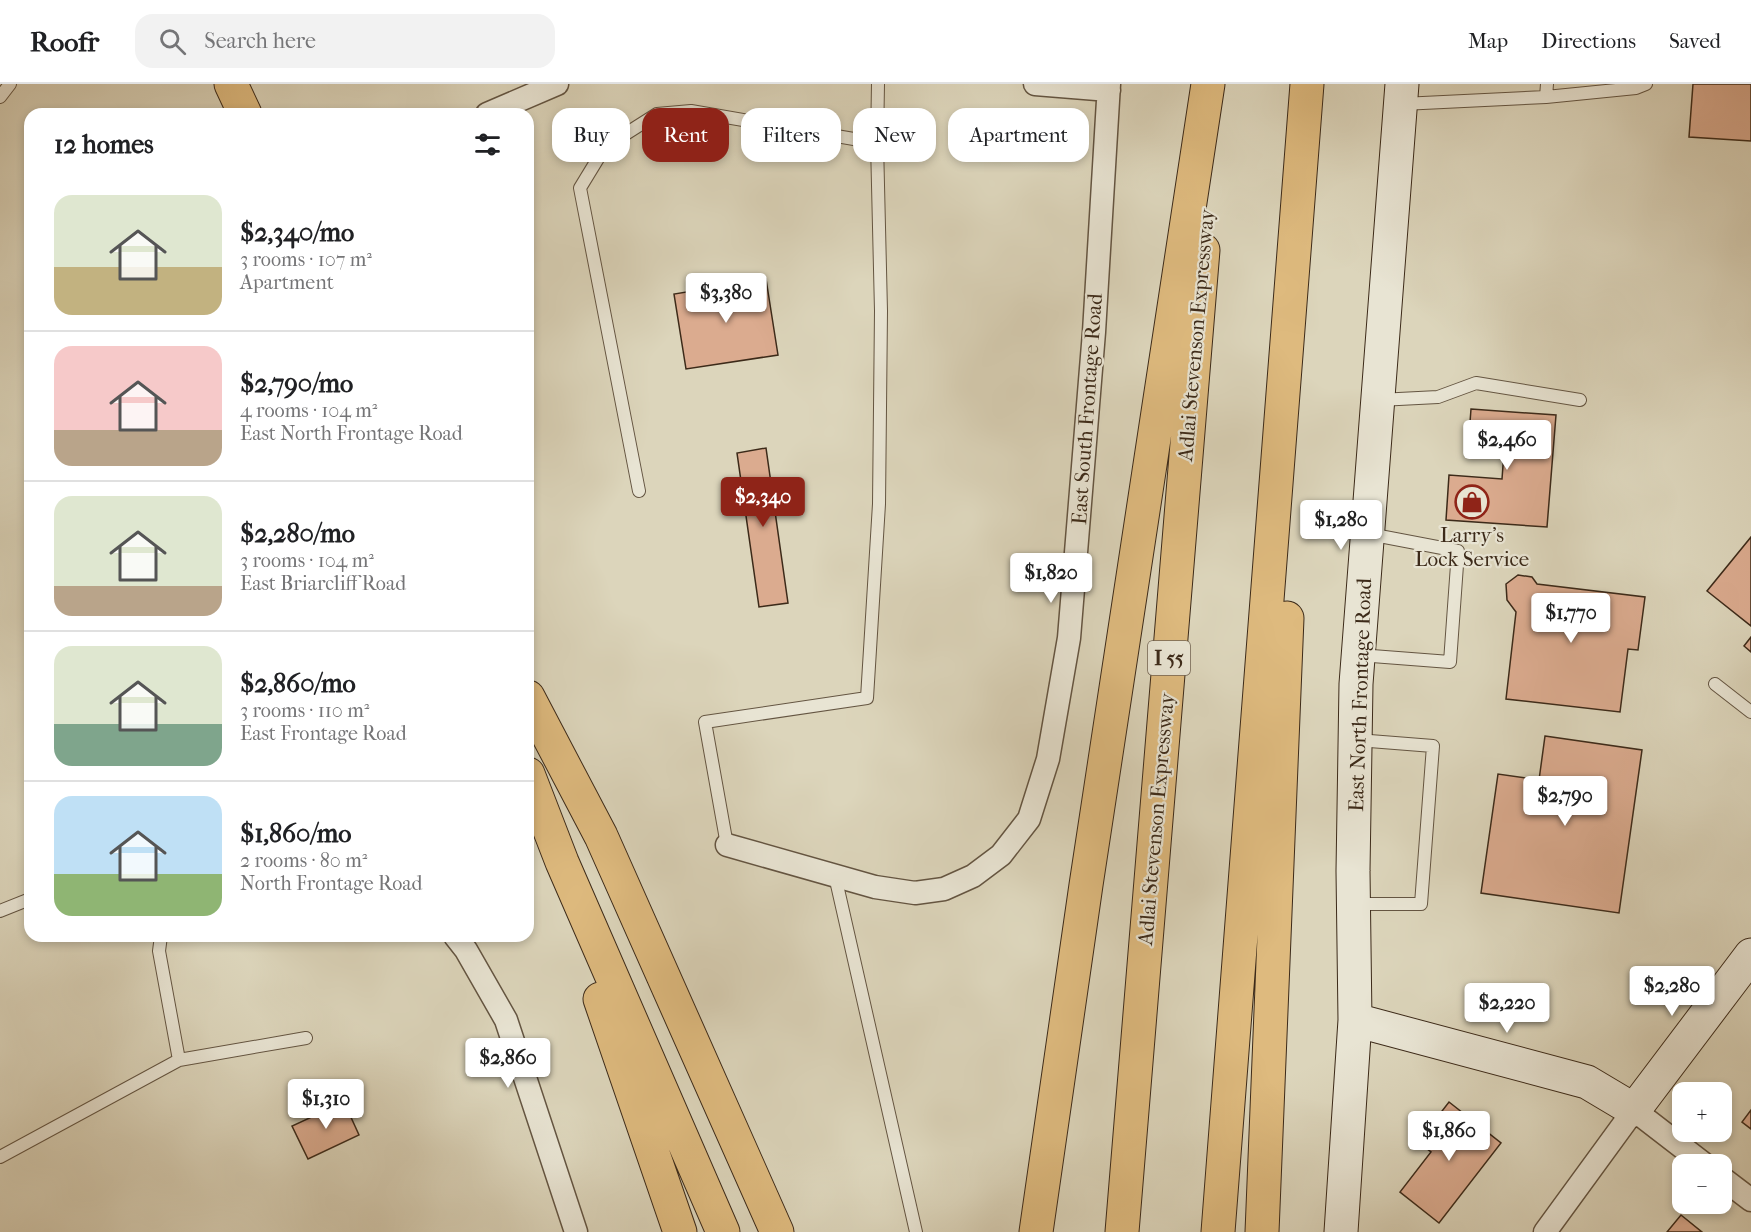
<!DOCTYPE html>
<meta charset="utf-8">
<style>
:root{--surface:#fff;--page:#f2f2f2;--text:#202124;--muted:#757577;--line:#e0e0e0;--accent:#8f2418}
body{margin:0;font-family:"IM FELL French Canon",serif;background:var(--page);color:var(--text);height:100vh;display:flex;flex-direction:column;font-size:22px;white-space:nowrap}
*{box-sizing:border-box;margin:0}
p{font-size:20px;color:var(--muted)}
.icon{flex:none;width:33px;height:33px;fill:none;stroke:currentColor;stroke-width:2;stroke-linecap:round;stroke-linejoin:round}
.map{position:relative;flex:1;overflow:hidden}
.details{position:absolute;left:24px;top:24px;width:510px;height:834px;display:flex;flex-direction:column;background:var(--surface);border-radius:18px;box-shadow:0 3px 9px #0003}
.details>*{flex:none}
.top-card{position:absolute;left:552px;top:24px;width:570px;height:54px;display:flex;gap:12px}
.tools{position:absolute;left:1672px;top:998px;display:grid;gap:12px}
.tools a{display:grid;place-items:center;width:60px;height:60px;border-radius:12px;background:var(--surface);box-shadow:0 3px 9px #0003;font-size:30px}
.price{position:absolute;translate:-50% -51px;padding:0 14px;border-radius:6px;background:#fff;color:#222;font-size:20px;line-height:39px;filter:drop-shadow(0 2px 3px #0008)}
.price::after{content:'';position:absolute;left:50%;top:36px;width:18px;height:14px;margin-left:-9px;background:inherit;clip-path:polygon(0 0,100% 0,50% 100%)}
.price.selected{background:var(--accent);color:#fff}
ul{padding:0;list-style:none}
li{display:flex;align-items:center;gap:18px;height:150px;padding:0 30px}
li+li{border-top:2px solid var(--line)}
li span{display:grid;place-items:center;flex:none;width:168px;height:120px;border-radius:18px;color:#555}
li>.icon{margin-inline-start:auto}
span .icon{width:72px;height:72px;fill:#fffc;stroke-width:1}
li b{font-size:26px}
h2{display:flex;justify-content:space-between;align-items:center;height:72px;padding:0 30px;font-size:26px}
.chip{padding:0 21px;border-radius:18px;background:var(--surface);box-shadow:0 3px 9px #0003;font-size:21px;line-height:54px}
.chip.selected{background:var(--accent);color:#fff}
header{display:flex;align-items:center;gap:36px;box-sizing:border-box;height:84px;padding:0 30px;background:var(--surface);border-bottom:2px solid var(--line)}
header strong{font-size:28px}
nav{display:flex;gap:33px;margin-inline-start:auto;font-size:21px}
.search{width:420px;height:54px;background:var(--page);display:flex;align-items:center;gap:15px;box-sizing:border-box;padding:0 21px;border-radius:18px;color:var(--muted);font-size:22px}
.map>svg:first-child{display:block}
.building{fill:#dbab8f;stroke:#3c2a19;stroke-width:1.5}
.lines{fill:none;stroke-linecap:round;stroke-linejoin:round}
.lane-casing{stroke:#645542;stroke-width:14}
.street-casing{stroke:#645542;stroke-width:25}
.secondary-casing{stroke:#3c2a19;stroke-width:35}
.primary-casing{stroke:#3c2a19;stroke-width:35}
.highway-casing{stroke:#3c2a19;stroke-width:35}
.lane{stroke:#e8e4d3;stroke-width:12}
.street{stroke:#e8e4d3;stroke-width:22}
.secondary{stroke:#e8e4d3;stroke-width:33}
.primary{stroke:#deba7e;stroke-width:33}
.highway{stroke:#deba7e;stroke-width:33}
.labels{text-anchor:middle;stroke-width:4.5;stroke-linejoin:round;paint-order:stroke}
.shield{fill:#e8e4d3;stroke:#706251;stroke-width:1.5}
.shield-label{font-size:20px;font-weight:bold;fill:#3c2a19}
.street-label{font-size:21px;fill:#3c2a19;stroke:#e8e4d3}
.poi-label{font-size:21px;fill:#3c2a19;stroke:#e8e4d3}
</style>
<header>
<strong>Roofr</strong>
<div class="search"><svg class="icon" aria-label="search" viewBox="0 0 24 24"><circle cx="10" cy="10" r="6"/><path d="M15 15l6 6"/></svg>Search here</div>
<nav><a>Map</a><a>Directions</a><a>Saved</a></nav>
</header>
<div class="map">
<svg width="1751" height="1148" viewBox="0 0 1751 1148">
<rect width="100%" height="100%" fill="#dcd5bb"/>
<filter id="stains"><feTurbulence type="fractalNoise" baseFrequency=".00333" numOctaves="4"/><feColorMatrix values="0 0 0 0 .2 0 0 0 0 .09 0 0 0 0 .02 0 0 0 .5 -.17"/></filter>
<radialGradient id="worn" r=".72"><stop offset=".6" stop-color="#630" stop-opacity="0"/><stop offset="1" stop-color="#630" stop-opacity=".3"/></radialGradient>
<!-- building -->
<path class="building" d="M1693,0H1751V57L1689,53Z
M766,195L778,271L686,285L674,210Z
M1471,325L1556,331L1547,443L1446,436L1449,391L1502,395L1504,368L1468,365Z
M766,364L788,519L759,523L737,369Z
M1751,453V542L1707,507Z
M1518,491L1532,493L1537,500L1645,513L1638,566L1628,565L1620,628L1506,615L1516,528L1507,516L1506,500Z
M1751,553V568L1744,562Z
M1545,652L1642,666L1619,829L1481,809L1498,690L1539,696Z
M344,1018L359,1051L308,1075L292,1042Z
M1449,1018L1501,1059L1439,1139L1400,1108L1431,1068L1418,1058Z
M1751,1026V1045L1742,1038Z
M1681,1131L1702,1148H1667Z"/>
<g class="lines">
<defs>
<path id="lane" d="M0,13L10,0
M1546,13L1636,4L1646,0
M1402,20L1546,13L1547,0
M1379,316L1438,313L1476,299L1580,316
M639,407L580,104L605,63L657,30L691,27L877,59
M1359,571L1450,578L1458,467L1369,450
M1715,600L1751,628
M727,761L705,638L867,614L879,420L881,227L877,59L878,0
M835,792L916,1148
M1355,820H1421L1433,662L1357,656
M0,827L30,815
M161,852L159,867L179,976
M0,1073L179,976L306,954"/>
<path id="street" d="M1035,0L1109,6
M487,30L557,0
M727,761L875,803L915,809L944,805L973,792L1001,771L1029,735L1048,675L1069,554L1094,248L1109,0
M455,852L466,866L506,936L576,1148
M1722,1094L1751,1116
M1545,1148L1634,1026L1704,1080"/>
<path id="secondary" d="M1355,936L1587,998L1634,1026L1751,871
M1341,1148L1355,936L1353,787L1356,600L1402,0"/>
<path id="primary" d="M231,0L245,30"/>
<path id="highway" d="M528,613L601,752L777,1148
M528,690L562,778L723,1148
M600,915L680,1148
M1036,1148L1086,801L1208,0
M1122,1148L1203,166
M1218,1148L1307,0
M1262,1148L1287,534"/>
</defs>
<!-- lane casing -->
<use href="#lane" class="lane-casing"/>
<!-- street casing -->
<use href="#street" class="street-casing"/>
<!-- secondary casing -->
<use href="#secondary" class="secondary-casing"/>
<!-- primary casing -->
<use href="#primary" class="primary-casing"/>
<!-- highway casing -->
<use href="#highway" class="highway-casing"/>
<!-- lane -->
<use href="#lane" class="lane"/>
<!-- street -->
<use href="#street" class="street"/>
<!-- secondary -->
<use href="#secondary" class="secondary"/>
<!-- primary -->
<use href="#primary" class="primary"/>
<!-- highway -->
<use href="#highway" class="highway"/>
</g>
<!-- icons -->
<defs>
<symbol id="shop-ring" viewBox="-11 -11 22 22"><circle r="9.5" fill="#e8e4d3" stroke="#8f2418" stroke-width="1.5"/><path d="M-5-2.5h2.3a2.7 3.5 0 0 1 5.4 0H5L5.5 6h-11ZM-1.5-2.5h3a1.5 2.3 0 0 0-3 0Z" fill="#8f2418"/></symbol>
</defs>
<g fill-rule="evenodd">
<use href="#shop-ring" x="1453" y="399" width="38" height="38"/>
</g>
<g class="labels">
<!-- shield labels -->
<rect class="shield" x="1148" y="557" width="42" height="34" rx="4.5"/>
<g class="shield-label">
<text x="1169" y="581">I 55</text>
</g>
<!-- street labels -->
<g class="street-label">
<text transform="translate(1196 251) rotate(-85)" y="7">Adlai Stevenson Expressway</text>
<text transform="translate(1087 325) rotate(-86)" y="7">East South Frontage Road</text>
<text transform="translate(1360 611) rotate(-88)" y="7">East North Frontage Road</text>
<text transform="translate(1156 735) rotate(-85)" y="7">Adlai Stevenson Expressway</text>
</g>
<!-- poi labels -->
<g class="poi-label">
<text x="1472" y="458">Larry’s<tspan x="1472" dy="24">Lock Service</tspan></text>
</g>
</g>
<rect width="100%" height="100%" filter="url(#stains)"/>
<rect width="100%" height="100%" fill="url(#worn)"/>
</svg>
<div class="tools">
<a>+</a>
<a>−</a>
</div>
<b class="price" style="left:726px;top:240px">$3,380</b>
<b class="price" style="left:1507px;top:387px">$2,460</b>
<b class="price selected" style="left:763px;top:444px">$2,340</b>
<b class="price" style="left:1341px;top:467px">$1,280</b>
<b class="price" style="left:1051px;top:520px">$1,820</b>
<b class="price" style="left:1571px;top:560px">$1,770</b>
<b class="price" style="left:1565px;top:743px">$2,790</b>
<b class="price" style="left:1672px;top:933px">$2,280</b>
<b class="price" style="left:1507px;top:950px">$2,220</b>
<b class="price" style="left:508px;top:1005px">$2,860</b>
<b class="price" style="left:326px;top:1046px">$1,310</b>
<b class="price" style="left:1449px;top:1078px">$1,860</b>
<div class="top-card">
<a class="chip">Buy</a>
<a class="chip selected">Rent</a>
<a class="chip">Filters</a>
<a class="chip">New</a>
<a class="chip">Apartment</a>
</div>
<section class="details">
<h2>12 homes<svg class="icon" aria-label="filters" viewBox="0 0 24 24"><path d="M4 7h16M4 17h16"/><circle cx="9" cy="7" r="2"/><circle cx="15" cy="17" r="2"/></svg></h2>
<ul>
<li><span style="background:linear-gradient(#dfe7d0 60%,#c2b280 0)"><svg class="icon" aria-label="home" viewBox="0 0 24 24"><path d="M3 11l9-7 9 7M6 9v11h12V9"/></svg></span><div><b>$2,340/mo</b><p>3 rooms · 107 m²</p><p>Apartment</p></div></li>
<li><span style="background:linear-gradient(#f6c9c9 70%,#b9a48a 0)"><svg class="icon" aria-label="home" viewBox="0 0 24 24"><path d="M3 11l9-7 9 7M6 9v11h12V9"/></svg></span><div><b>$2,790/mo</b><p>4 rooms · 104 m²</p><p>East North Frontage Road</p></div></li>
<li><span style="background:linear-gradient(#dfe7d0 75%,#b9a48a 0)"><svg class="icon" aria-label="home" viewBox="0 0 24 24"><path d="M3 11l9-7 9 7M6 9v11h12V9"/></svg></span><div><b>$2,280/mo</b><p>3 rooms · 104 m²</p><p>East Briarcliff Road</p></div></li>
<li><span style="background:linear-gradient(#dfe7d0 65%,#7fa58c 0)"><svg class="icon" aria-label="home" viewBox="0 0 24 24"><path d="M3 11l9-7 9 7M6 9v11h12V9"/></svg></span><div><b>$2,860/mo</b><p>3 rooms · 110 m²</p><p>East Frontage Road</p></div></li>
<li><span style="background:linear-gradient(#bfe0f5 65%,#8fb573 0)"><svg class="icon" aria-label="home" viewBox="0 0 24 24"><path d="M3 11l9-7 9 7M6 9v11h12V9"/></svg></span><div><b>$1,860/mo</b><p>2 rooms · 80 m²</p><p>North Frontage Road</p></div></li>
</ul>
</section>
</div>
